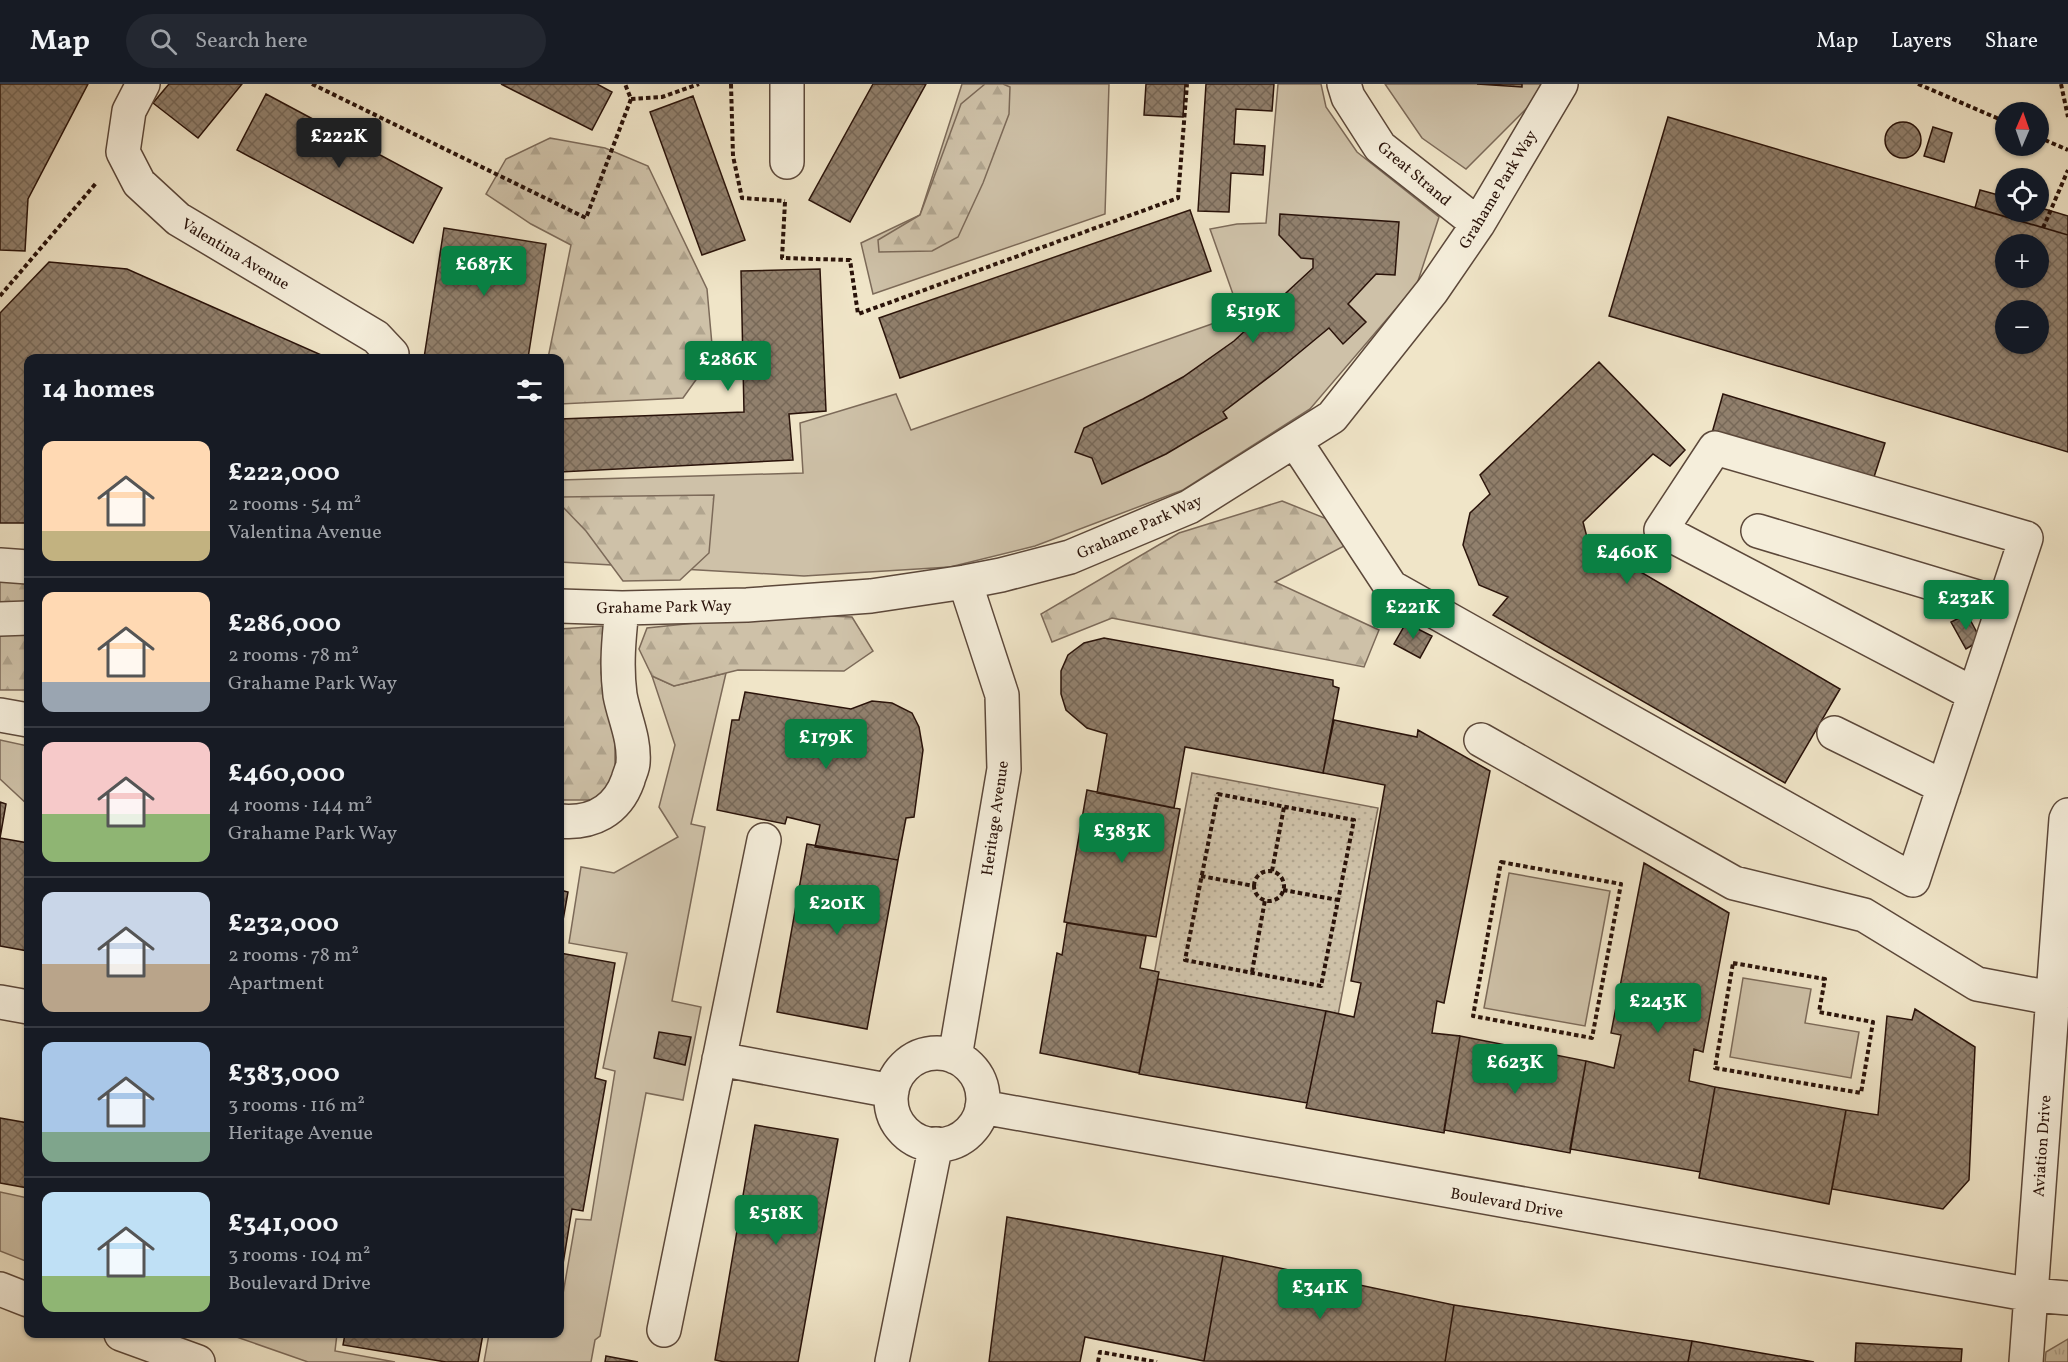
<!DOCTYPE html>
<meta charset="utf-8">
<style>
:root{--surface:#171b24;--page:#242831;--text:#f1f3f6;--muted:#9ea1a6;--line:#363941;--accent:#0b8043}
body{margin:0;font-family:Vollkorn,serif;background:var(--page);color:var(--text);height:100vh;display:flex;flex-direction:column;font-size:22px;white-space:nowrap}
*{box-sizing:border-box;margin:0}
p{font-size:20px;color:var(--muted)}
.icon{flex:none;width:33px;height:33px;fill:none;stroke:currentColor;stroke-width:2;stroke-linecap:round;stroke-linejoin:round}
.map{position:relative;flex:1;overflow:hidden}
.drawer{position:absolute;left:24px;top:270px;width:540px;height:984px;display:flex;flex-direction:column;background:var(--surface);border-radius:12px;box-shadow:0 2px 4px #0004}
.drawer>*{flex:none}
.needle{width:39px;rotate:2deg}
.controls{position:absolute;left:1995px;top:18px;display:grid;gap:12px}
.controls a{display:grid;place-items:center;width:54px;height:54px;border-radius:50%;background:var(--surface);box-shadow:0 2px 4px #0004;font-size:30px}
.price{position:absolute;translate:-50% -51px;padding:0 14px;border-radius:6px;background:var(--accent);color:#fff;font-size:20px;line-height:39px;filter:drop-shadow(0 2px 3px #0008)}
.price::after{content:'';position:absolute;left:50%;top:36px;width:18px;height:14px;margin-left:-9px;background:inherit;clip-path:polygon(0 0,100% 0,50% 100%)}
.price.selected{background:#222;color:#fff}
ul{padding:0;list-style:none}
li{display:flex;align-items:center;gap:18px;height:150px;padding:0 18px}
li+li{border-top:2px solid var(--line)}
li span{display:grid;place-items:center;flex:none;width:168px;height:120px;border-radius:12px;color:#555}
li>.icon{margin-inline-start:auto}
span .icon{width:72px;height:72px;fill:#fffc;stroke-width:1}
li b{font-size:26px}
h2{display:flex;justify-content:space-between;align-items:center;height:72px;padding:0 18px;font-size:26px}
header{display:flex;align-items:center;gap:36px;box-sizing:border-box;height:84px;padding:0 30px;background:var(--surface);border-bottom:2px solid var(--line)}
header strong{font-size:28px}
nav{display:flex;gap:33px;margin-inline-start:auto;font-size:21px}
.search{width:420px;height:54px;background:var(--page);display:flex;align-items:center;gap:15px;box-sizing:border-box;padding:0 21px;border-radius:33px;color:var(--muted);font-size:22px}
.map>svg:first-child{display:block}
.grass{fill:#cec1a8;stroke:#7c6a59;stroke-width:1.5}
.forest{fill:url(#forest-firs);stroke:#7c6a59;stroke-width:1.5}
.park{fill:url(#park-tufts);stroke:#7c6a59;stroke-width:1.5}
.garden{fill:url(#garden-dots);stroke:#7c6a59;stroke-width:1.5}
.building{fill:url(#building-cross-hatch);stroke:#2a130a;stroke-width:1.5;fill-rule:evenodd}
.lines{fill:none;stroke-linecap:round;stroke-linejoin:round}
.minor-casing{stroke:#5c483a;stroke-width:36}
.path{stroke:#2a130a;stroke-width:4;stroke-dasharray:4.5 3;stroke-linecap:butt}
.minor{stroke:#f5eedb;stroke-width:33}
.labels{text-anchor:middle;stroke-width:6;stroke-linejoin:round;paint-order:stroke}
.street-label{font-size:16px;fill:#2a130a;stroke:#f5eedb}
</style>
<header>
<strong>Map</strong>
<div class="search"><svg class="icon" aria-label="search" viewBox="0 0 24 24"><circle cx="10" cy="10" r="6"/><path d="M15 15l6 6"/></svg>Search here</div>
<nav><a>Map</a><a>Layers</a><a>Share</a></nav>
</header>
<div class="map">
<svg width="2068" height="1278" viewBox="0 0 2068 1278">
<defs>
<pattern id="forest-firs" width="22" height="20" patternUnits="userSpaceOnUse" patternTransform="scale(1.5)"><rect width="22" height="20" fill="#cec1a8"/><path d="M5 1l3.5 6h-7zM16 11l3.5 6h-7z" fill="#b1a58f"/></pattern>
<pattern id="park-tufts" width="24" height="20" patternUnits="userSpaceOnUse" patternTransform="scale(1.5)"><rect width="24" height="20" fill="#cec1a8"/><path d="M3 7l-1-3M5 7V3M7 7l1-3M15 17l-1-3M17 17v-4M19 17l1-3" fill="none" stroke="#b1a58f"/></pattern>
<pattern id="garden-dots" width="8" height="8" patternUnits="userSpaceOnUse" patternTransform="scale(1.5)"><rect width="8" height="8" fill="#cec1a8"/><path d="M2 2h.1M6 6h.1" fill="none" stroke="#b1a58f" stroke-width="1.8" stroke-linecap="round"/></pattern>
<pattern id="building-cross-hatch" width="8" height="8" patternUnits="userSpaceOnUse" patternTransform="scale(1.5)"><rect width="8" height="8" fill="#91806d"/><path d="M0 0l8 8M0 8l8-8" fill="none" stroke="#776858"/></pattern>
</defs>
<rect width="100%" height="100%" fill="#f0e5c8"/>
<filter id="stains"><feTurbulence type="fractalNoise" baseFrequency=".00333" numOctaves="4"/><feColorMatrix values="0 0 0 0 .2 0 0 0 0 .09 0 0 0 0 .02 0 0 0 .5 -.17"/></filter>
<radialGradient id="worn" r=".72"><stop offset=".6" stop-color="#630" stop-opacity="0"/><stop offset="1" stop-color="#630" stop-opacity=".3"/></radialGradient>
<!-- grass -->
<path class="grass" d="M962,0H1109L1105,130L873,210L861,159L920,131Z
M1278,0H1321L1326,23L1357,68L1439,133L1417,200L1310,325L1183,406L1035,462L950,483L804,492L560,478V396L803,389L800,339L896,310L911,346L1240,230L1210,145L1237,140L1266,139Z
M1385,0H1541L1531,20L1466,85L1422,54Z
M726,589L691,740L705,743L672,917L701,923L683,1016L646,1009L600,1252L595,1256L591,1278H484L489,1250H560V1227L576,1135L591,1136L615,987L603,984L627,869L569,859L581,783L614,789L678,753L659,723L675,661L652,592L674,602Z
M0,656L28,662V721L0,695Z
M1509,789L1610,807L1585,942L1484,924Z
M1743,894L1811,905L1805,939L1859,948L1851,994L1730,973Z
M0,1108L28,1114V1178L0,1167Z
M228,1250H337L335,1267L395,1278H308Z"/>
<!-- forest -->
<path class="forest" d="M985,0H1003L1010,3L1009,30L983,99L958,153L932,167L879,168L878,156L920,131L961,20Z
M550,54L605,64L648,82L707,205L713,272L683,314L560,320V274H548L571,161L531,140L486,110L506,75Z
M714,411L709,469L680,496L623,497L586,447L560,420V413Z
M1282,417L1337,439L1348,460L1275,498L1379,546L1364,583L1112,534L1052,558L1041,530L1179,449Z
M0,497L28,499V520L0,521Z
M782,530L852,533L873,567L844,587L738,586L674,602L652,592L639,565L647,544Z
M604,542L601,589L615,659V696L602,716H560V545Z
M28,546V606H0V547Z"/>
<!-- park -->
<path class="park" d="M2068,1255V1278H2045L2046,1268Z"/>
<!-- garden -->
<path class="garden" d="M1192,689L1378,724L1338,931L1153,896Z"/>
<!-- building -->
<path class="building" d="M0,0H88L28,115L25,167L0,166Z
M169,0H242L198,54L153,19Z
M501,0H597L612,8L592,46Z
M873,0H926L850,138L809,116Z
M1146,0H1185L1183,33L1144,31Z
M1206,0H1274L1272,27L1236,25L1234,60L1265,62L1263,91L1231,89L1229,128L1198,127Z
M1477,0H1522V3Z
M266,10L442,104L413,159L237,66Z
M693,12L745,156L702,171L650,28Z
M1668,33L2068,151V368L1609,232ZM2006,160H2038V194H2006ZM2006,226H2038V260H2006Z
M1885 56a18 18 0 1 1 36 0a18 18 0 1 1-36 0Z
M1933,43L1952,49L1944,78L1924,72Z
M1980,106L2006,113V128H2038V123L2068,132V151L1975,124Z
M1190,126L1211,187L900,294L879,234Z
M1280,130L1399,138L1395,191L1376,190L1348,220L1366,238L1343,260L1329,244L1277,287L1223,328L1227,334L1166,370L1102,400L1092,374L1075,368L1084,344L1143,315L1183,293L1234,257L1313,184V175L1301,174L1279,151Z
M444,144L546,160L528,274H424Z
M49,178L127,185L328,274H28V439H0V229Z
M820,185L826,327L789,330L793,376L560,388V335L744,328L741,187Z
M1599,278L1685,366L1670,382L1653,370L1583,438L1588,457L1840,605L1785,699L1493,531L1508,513L1479,501L1463,461L1470,429L1490,410L1480,391Z
M1723,310L1885,359L1873,396L1712,349Z
M1967,530L1981,556L1966,565L1951,538Z
M1406,539L1432,552L1420,574L1394,560Z
M1104,554L1333,596V602L1339,604L1323,689L1185,663L1174,724L1097,709L1107,650L1087,644L1066,626L1061,610V587L1068,571L1084,559Z
M745,608L851,625L872,617L892,619L912,629L919,643L923,666L914,733L906,734L898,776L815,763L820,741L787,733L785,740L717,726L732,636H739Z
M1334,636L1417,653L1418,646L1490,687L1444,919L1437,917L1432,949L1460,952L1444,1049L1306,1024L1326,927L1354,933L1361,899L1351,897L1385,701L1323,689Z
M1087,706L1180,725L1156,853L1064,838Z
M0,718L6,720L0,754L28,759V867L0,862Z
M807,760L898,776L867,945L777,928Z
M1644,779L1729,829L1703,968L1694,965L1689,997L1715,1003L1700,1088L1570,1065L1586,977L1614,984L1621,951L1611,949Z
M560,806L568,808L560,853Z
M1067,839L1146,852L1140,884L1159,888L1139,989L1040,969L1057,869L1062,871Z
M560,869L615,879L595,994L606,997L583,1127L572,1125L560,1198Z
M1158,895L1326,927L1307,1019L1139,990Z
M1915,925L1975,963L1969,1096L1943,1125L1832,1105L1846,1026L1878,1031L1887,932L1912,936Z
M659,948L691,953L685,981L654,974Z
M1460,952L1586,977L1570,1069L1444,1046Z
M1715,1003L1846,1026L1829,1120L1699,1094Z
M0,1034L28,1039V1104L0,1099Z
M755,1041L838,1055L798,1278H725L715,1276Z
M1007,1133L1223,1172L1204,1277L1085,1253L1080,1278H989Z
M1223,1172L1454,1221L1445,1278L1204,1277Z
M1454,1221L1692,1257L1688,1278H1445Z
M345,1250H483L478,1278H446L343,1261Z
M1692,1257L1814,1278H1688Z
M1856,1259L1962,1265L1961,1278H1855Z
M606,1272L638,1278H605Z"/>
<g class="lines">
<defs>
<path id="minor" d="M143,0L129,27L123,68L139,99L178,135L376,253L392,270V274
M787,0V78
M1344,0L1348,13L1380,63L1478,140
M1295,357L1391,503L1913,796L2026,454L1715,364L1661,446L1974,610
M1758,447L2004,521
M0,481L28,483
M560,522L622,524L747,521L871,512L965,498L1001,491L1070,473L1189,423L1332,333L1432,207L1478,140L1561,0
M0,535L28,534
M0,631L28,636
M1834,649L1944,703
M1481,656L1734,799L1864,831L1977,900L2051,914L2068,904
M560,737C592,740 617,727 628,696C629,691 633,684 633,679C635,655 624,633 620,611C616,581 619,553 622,524
M0,918L28,923
M891 1015a46 46 0 1 1 92 0a46 46 0 1 1-92 0Z
M955,973L1004,685L1002,611L965,498
M719,975L892,1007
M982,1023L2032,1211L2068,1214
M0,1205L28,1216
M664,1246L764,756
M121,1250L198,1278
M892,1278L936,1060
M2026,1278L2066,735L2068,731"/>
</defs>
<!-- minor casing -->
<use href="#minor" class="minor-casing"/>
<!-- path -->
<path class="path" d="M312,0L586,134L631,15L625,0
M731,0L733,72L742,114L785,117
M1918,0L2006,38
M2061,0L2068,33
M631,15L662,13L699,0
M2038,53L2068,66
M785,118L782,174L850,176L858,230L1178,114L1187,0
M2043,144L2068,86
M0,212L97,98
M1218,710L1354,736L1321,902L1185,876Z
M1501,778L1621,800L1592,954L1473,932Z
M1272,787L1284,723
M1254 802a15 15 0 1 1 30 0a15 15 0 1 1-30 0Z
M1201,792L1254,802
M1283,806L1338,816
M1733,879L1825,895L1819,928L1873,938L1861,1009L1715,984Z
M1252,888L1265,816
M1098,1278L1100,1268L1157,1278"/>
<!-- minor -->
<use href="#minor" class="minor"/>
</g>
<g class="labels">
<!-- street labels -->
<g class="street-label">
<text transform="translate(1415 89) rotate(40)" y="6">Great Strand</text>
<text transform="translate(1497 105) rotate(-59)" y="6">Grahame Park Way</text>
<text transform="translate(236 169) rotate(31)" y="6">Valentina Avenue</text>
<text transform="translate(1139 442) rotate(-24)" y="6">Grahame Park Way</text>
<text transform="translate(664 522) rotate(-1)" y="6">Grahame Park Way</text>
<text transform="translate(994 734) rotate(-82)" y="6">Heritage Avenue</text>
<text transform="translate(2041 1062) rotate(-86)" y="6">Aviation Drive</text>
<text transform="translate(1507 1118) rotate(10)" y="6">Boulevard Drive</text>
</g>
</g>
<rect width="100%" height="100%" filter="url(#stains)"/>
<rect width="100%" height="100%" fill="url(#worn)"/>
</svg>
<div class="controls">
<a><svg class="needle" viewBox="-14 -14 28 28"><path d="M0-13l5 13h-10z" fill="#e53935"/><path d="M0 13l5-13h-10z" fill="#9ea1a6"/></svg></a>
<a><svg class="icon" aria-label="locate" viewBox="0 0 24 24"><circle cx="12" cy="12" r="6"/><path d="M12 2v4M12 18v4M2 12h4M18 12h4"/></svg></a>
<a>+</a>
<a>−</a>
</div>
<b class="price selected" style="left:339px;top:85px">£222K</b>
<b class="price" style="left:484px;top:213px">£687K</b>
<b class="price" style="left:1253px;top:260px">£519K</b>
<b class="price" style="left:728px;top:308px">£286K</b>
<b class="price" style="left:1627px;top:501px">£460K</b>
<b class="price" style="left:1966px;top:547px">£232K</b>
<b class="price" style="left:1413px;top:556px">£221K</b>
<b class="price" style="left:826px;top:686px">£179K</b>
<b class="price" style="left:1122px;top:780px">£383K</b>
<b class="price" style="left:837px;top:852px">£201K</b>
<b class="price" style="left:1658px;top:950px">£243K</b>
<b class="price" style="left:1515px;top:1011px">£623K</b>
<b class="price" style="left:776px;top:1162px">£518K</b>
<b class="price" style="left:1320px;top:1236px">£341K</b>
<section class="drawer">
<h2>14 homes<svg class="icon" aria-label="filters" viewBox="0 0 24 24"><path d="M4 7h16M4 17h16"/><circle cx="9" cy="7" r="2"/><circle cx="15" cy="17" r="2"/></svg></h2>
<ul>
<li><span style="background:linear-gradient(#ffd9b3 75%,#c2b280 0)"><svg class="icon" aria-label="home" viewBox="0 0 24 24"><path d="M3 11l9-7 9 7M6 9v11h12V9"/></svg></span><div><b>£222,000</b><p>2 rooms · 54 m²</p><p>Valentina Avenue</p></div></li>
<li><span style="background:linear-gradient(#ffd9b3 75%,#9aa5b1 0)"><svg class="icon" aria-label="home" viewBox="0 0 24 24"><path d="M3 11l9-7 9 7M6 9v11h12V9"/></svg></span><div><b>£286,000</b><p>2 rooms · 78 m²</p><p>Grahame Park Way</p></div></li>
<li><span style="background:linear-gradient(#f6c9c9 60%,#8fb573 0)"><svg class="icon" aria-label="home" viewBox="0 0 24 24"><path d="M3 11l9-7 9 7M6 9v11h12V9"/></svg></span><div><b>£460,000</b><p>4 rooms · 144 m²</p><p>Grahame Park Way</p></div></li>
<li><span style="background:linear-gradient(#c9d6e8 60%,#b9a48a 0)"><svg class="icon" aria-label="home" viewBox="0 0 24 24"><path d="M3 11l9-7 9 7M6 9v11h12V9"/></svg></span><div><b>£232,000</b><p>2 rooms · 78 m²</p><p>Apartment</p></div></li>
<li><span style="background:linear-gradient(#a9c7e8 75%,#7fa58c 0)"><svg class="icon" aria-label="home" viewBox="0 0 24 24"><path d="M3 11l9-7 9 7M6 9v11h12V9"/></svg></span><div><b>£383,000</b><p>3 rooms · 116 m²</p><p>Heritage Avenue</p></div></li>
<li><span style="background:linear-gradient(#bfe0f5 70%,#8fb573 0)"><svg class="icon" aria-label="home" viewBox="0 0 24 24"><path d="M3 11l9-7 9 7M6 9v11h12V9"/></svg></span><div><b>£341,000</b><p>3 rooms · 104 m²</p><p>Boulevard Drive</p></div></li>
</ul>
</section>
</div>
